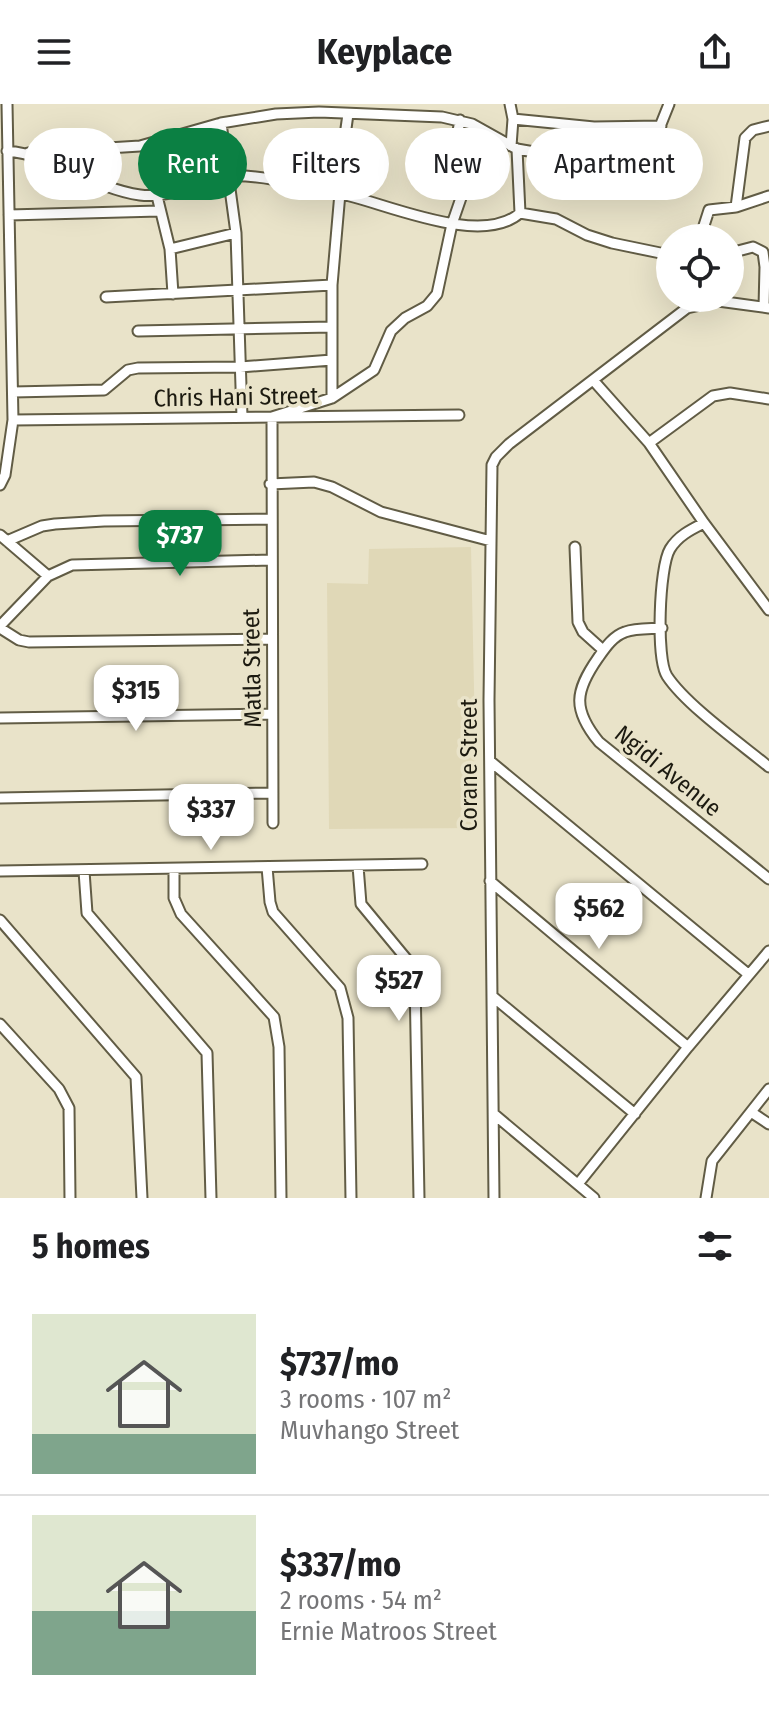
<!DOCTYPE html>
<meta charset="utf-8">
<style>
:root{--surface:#fff;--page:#f2f2f2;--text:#202124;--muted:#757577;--line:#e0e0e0;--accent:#0b8043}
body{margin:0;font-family:"Fira Sans Condensed",sans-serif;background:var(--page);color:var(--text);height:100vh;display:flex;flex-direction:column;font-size:30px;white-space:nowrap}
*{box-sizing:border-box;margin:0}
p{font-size:26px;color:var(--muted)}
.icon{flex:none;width:44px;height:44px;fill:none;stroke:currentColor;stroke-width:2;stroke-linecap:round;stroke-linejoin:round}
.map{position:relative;height:1094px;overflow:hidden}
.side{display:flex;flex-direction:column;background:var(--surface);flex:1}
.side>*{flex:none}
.guide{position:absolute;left:24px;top:24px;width:722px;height:72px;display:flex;gap:16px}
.fabs{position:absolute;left:656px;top:120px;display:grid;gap:16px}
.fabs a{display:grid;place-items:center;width:88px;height:88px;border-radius:50%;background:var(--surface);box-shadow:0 8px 32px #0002;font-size:40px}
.price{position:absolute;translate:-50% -68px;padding:0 18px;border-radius:16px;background:#fff;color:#222;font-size:26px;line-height:52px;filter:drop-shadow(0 2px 4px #0008)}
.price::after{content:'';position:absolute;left:50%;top:48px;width:24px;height:18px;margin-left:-12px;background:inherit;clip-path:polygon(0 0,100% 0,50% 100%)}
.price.current{background:var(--accent);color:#fff}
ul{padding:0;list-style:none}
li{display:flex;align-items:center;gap:24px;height:200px;padding:0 32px}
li+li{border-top:2px solid var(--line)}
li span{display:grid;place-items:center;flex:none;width:224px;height:160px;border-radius:0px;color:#555}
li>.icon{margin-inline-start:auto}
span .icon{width:96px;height:96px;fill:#fffc;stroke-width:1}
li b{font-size:34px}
h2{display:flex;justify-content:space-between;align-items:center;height:96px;padding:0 32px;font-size:34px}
.pill{padding:0 28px;border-radius:36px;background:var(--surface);box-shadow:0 8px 32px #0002;font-size:28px;line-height:72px}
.pill.current{background:var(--accent);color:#fff}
header{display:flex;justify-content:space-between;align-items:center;height:104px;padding:0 32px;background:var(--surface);font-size:36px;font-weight:700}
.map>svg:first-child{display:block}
.built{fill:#e0d8b7}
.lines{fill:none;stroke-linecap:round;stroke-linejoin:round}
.minor-casing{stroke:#615c45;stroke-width:13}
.minor{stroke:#fff;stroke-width:9}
.labels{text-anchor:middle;stroke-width:7;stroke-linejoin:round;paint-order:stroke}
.street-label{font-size:24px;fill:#1c1a10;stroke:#e9e3c9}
</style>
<header><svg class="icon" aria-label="menu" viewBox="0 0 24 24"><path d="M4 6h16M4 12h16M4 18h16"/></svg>Keyplace<svg class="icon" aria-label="share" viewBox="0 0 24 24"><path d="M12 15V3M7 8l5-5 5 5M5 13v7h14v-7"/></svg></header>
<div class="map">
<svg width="769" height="1094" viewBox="0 0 769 1094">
<rect width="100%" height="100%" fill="#e9e3c9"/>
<!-- built -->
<path class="built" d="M471,443L477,724L329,725L327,479L368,480L369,445Z"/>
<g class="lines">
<defs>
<path id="minor" d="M510,0L513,15L511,42
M513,15L594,23L661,22
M221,19L236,129L242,313
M7,47C53,51 92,84 140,91C162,94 184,85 205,79C213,77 221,72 229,72C261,70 306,82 338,89C383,98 481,144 520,109L517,45
M28,49L140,42L221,19L276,10L319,8L442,13L472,20L517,45L540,49L639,52L651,45L669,0
M157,92L170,145L173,190
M736,103L745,34L753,26L769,22
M520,109L556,115L587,131L612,139L670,151
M9,111L159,107
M700,134L709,106L736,103L769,92
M170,145L236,129
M730,149L753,143L763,148L765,163L764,203
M106,193L332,181
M138,227L332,223
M593,276L649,339L704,419L769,506
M13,288L104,286L128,266L138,264L240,263L332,256
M332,294V181L340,89L339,75L348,10
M13,316L459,311
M649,339L713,292L730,289L769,295
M270,380L314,378L332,383L381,408L491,437
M0,381L5,371L13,316L7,0
M704,419C690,426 678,432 670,445C659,463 656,555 667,572C686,601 741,640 769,663
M0,431L48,472
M7,437L42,422L55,420L104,417L271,415
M575,443L578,518L583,528L603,546
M0,522L48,472L72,461L270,456
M0,524L19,536L29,538L271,535
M662,524C651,525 636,524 625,528C613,532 605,544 598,554C575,587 572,605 599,638L769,775
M0,614L272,610
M490,657L748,870
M0,694L273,689
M273,719L272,313L332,294L374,266L391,227L405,214L427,202L437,190L452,120L462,91L461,86L449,77L460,16
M358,762L361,800L409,858L415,875L419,1094
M267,763L270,798L273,808L340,884L348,914L351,1094
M174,765V794L181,810L274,913L279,943L281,1094
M0,767L422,760
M84,767L87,809L207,949L211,1094
M490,777L688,943
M0,816L136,973L142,1094
M492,892L635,1010
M0,920L59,985L69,1004L70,1094
M751,1008L769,1020
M495,1011L594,1094
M578,1080L688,943L769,847
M494,1094L489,596L492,361L496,353L509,340L687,204L718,197L769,204
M706,1094L712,1057L769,985"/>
</defs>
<!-- minor casing -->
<use href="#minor" class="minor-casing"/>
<!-- minor -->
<use href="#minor" class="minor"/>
</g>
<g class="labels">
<!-- street labels -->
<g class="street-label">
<text transform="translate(236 293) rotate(-1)" y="8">Chris Hani Street</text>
<text transform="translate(252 564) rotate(-91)" y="8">Matla Street</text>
<text transform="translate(469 661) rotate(-90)" y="8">Corane Street</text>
<text transform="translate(668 667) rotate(39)" y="8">Ngidi Avenue</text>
</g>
</g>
</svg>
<div class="fabs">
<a><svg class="icon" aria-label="locate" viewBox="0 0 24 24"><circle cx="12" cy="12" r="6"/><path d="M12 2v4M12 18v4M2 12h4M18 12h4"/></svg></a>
</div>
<b class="price current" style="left:180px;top:474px">$737</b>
<b class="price" style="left:136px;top:629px">$315</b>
<b class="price" style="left:211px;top:748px">$337</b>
<b class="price" style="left:599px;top:847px">$562</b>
<b class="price" style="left:399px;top:919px">$527</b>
<div class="guide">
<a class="pill">Buy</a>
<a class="pill current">Rent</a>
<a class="pill">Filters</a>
<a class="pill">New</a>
<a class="pill">Apartment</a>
</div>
</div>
<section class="side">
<h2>5 homes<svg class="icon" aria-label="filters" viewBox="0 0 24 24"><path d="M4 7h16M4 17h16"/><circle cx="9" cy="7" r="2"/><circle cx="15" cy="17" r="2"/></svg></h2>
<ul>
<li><span style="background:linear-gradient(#dfe7d0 75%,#7fa58c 0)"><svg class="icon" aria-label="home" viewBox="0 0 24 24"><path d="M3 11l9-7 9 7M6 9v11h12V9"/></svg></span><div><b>$737/mo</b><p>3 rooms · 107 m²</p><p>Muvhango Street</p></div></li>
<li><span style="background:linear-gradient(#dfe7d0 60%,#7fa58c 0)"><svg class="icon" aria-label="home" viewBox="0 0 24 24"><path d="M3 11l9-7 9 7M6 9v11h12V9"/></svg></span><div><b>$337/mo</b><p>2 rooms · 54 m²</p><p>Ernie Matroos Street</p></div></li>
</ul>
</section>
